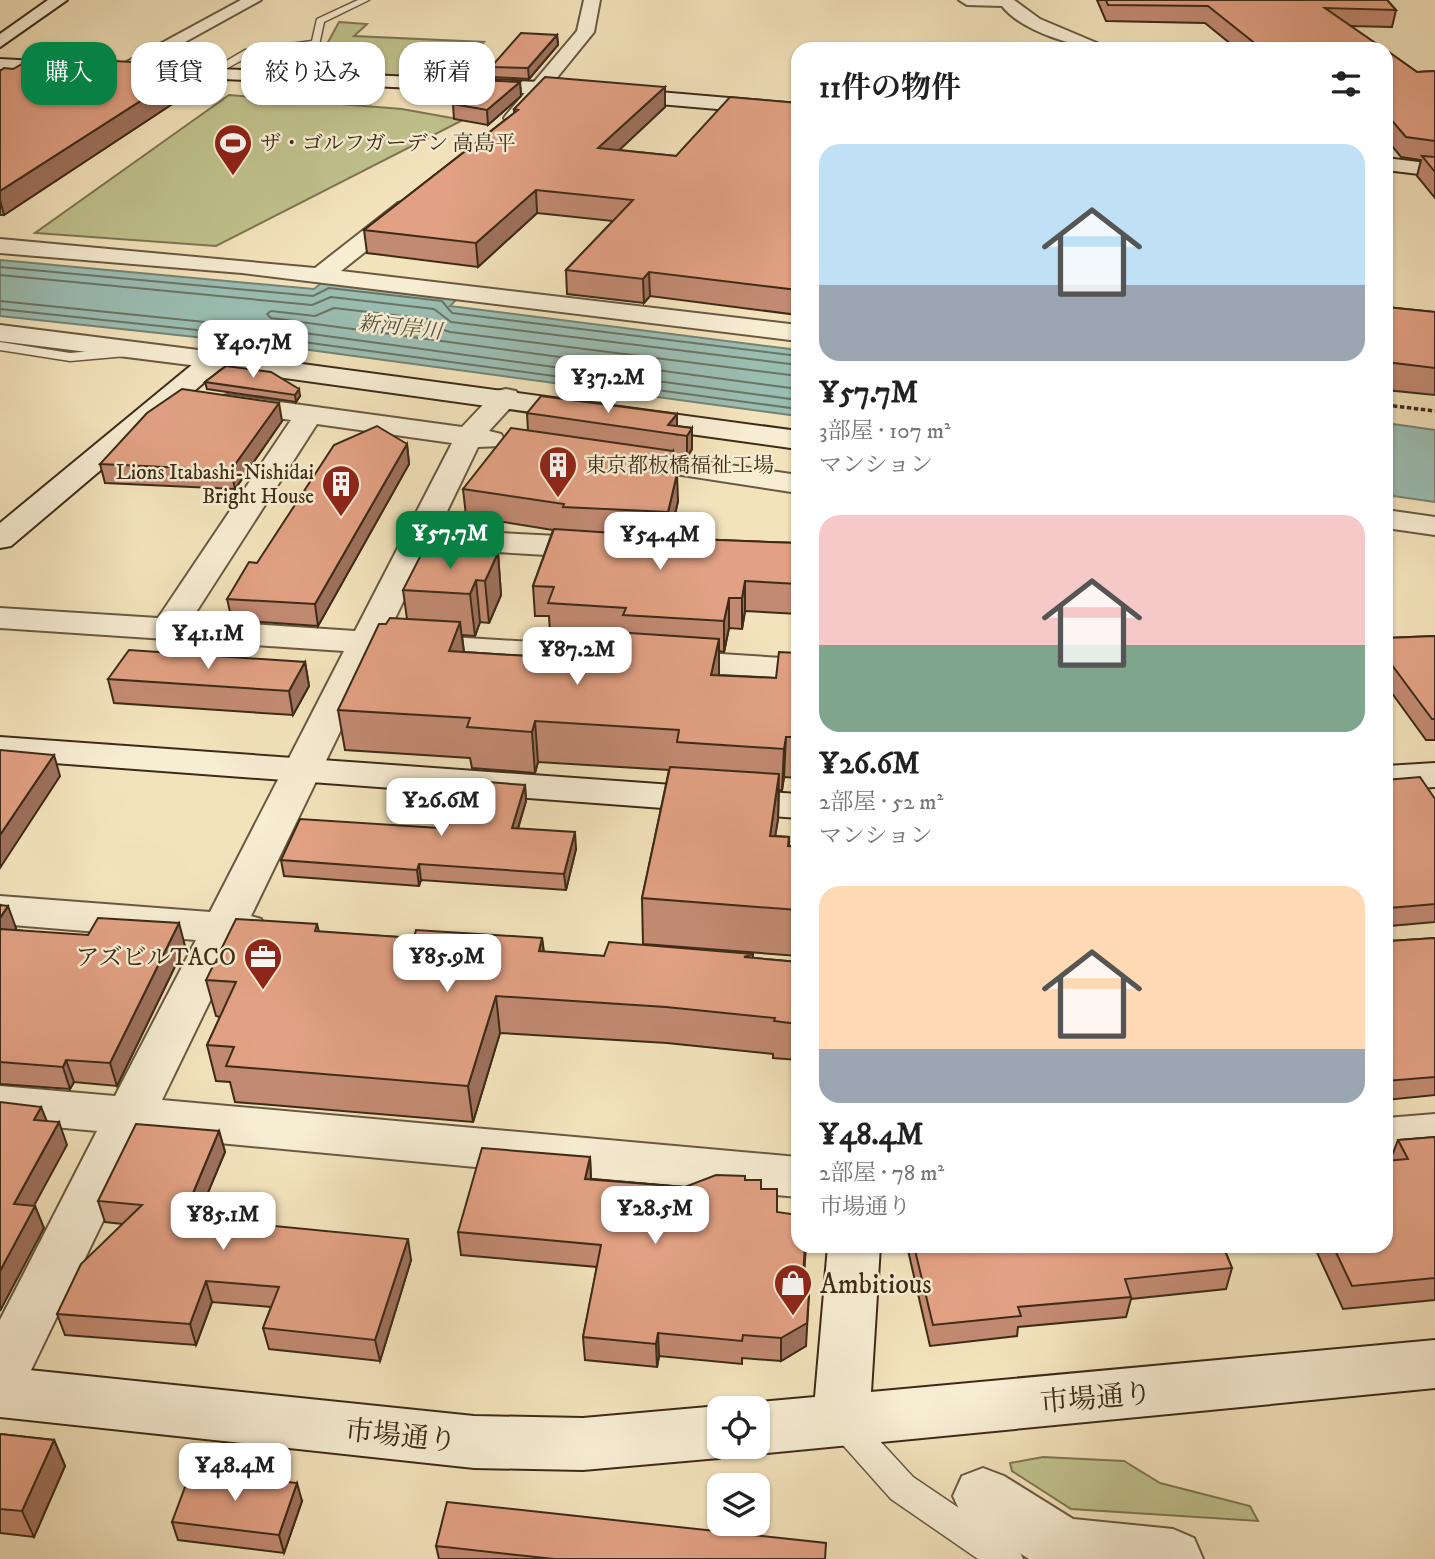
<!DOCTYPE html>
<html lang="ja">
<meta charset="utf-8">
<style>
:root{--surface:#fff;--page:#f2f2f2;--text:#222;--muted:#767676;--accent:#0b8043}
body{margin:0;font-family:"IM FELL DW Pica","Noto Serif JP",serif;background:var(--page);color:var(--text);height:100vh;display:flex;flex-direction:column;font-size:26px;white-space:nowrap}
*{box-sizing:border-box;margin:0}
p{font-size:23px;color:var(--muted)}
.icon{flex:none;width:38px;height:38px;fill:none;stroke:currentColor;stroke-width:2;stroke-linecap:round;stroke-linejoin:round}
.map{position:relative;flex:1;overflow:hidden}
.details{position:absolute;left:791px;top:42px;width:602px;height:1211px;display:flex;flex-direction:column;background:var(--surface);border-radius:21px;box-shadow:0 2px 5px #0004}
.details>*{flex:none}
.banner{position:absolute;left:21px;top:42px;width:665px;height:63px;display:flex;gap:14px}
.tools{position:absolute;left:707px;top:1396px;display:grid;gap:14px}
.tools a{display:grid;place-items:center;width:63px;height:63px;border-radius:14px;background:var(--surface);box-shadow:0 2px 5px #0004;font-size:35px}
.price{position:absolute;translate:-50% -60px;padding:0 16px;border-radius:14px;background:#fff;color:#222;font-size:23px;line-height:46px;filter:drop-shadow(0 2px 4px #0008)}
.price::after{content:'';position:absolute;left:50%;top:42px;width:21px;height:16px;margin-left:-10px;background:inherit;clip-path:polygon(0 0,100% 0,50% 100%)}
.price.selected{background:var(--accent);color:#fff}
ul{padding:0;list-style:none}
li{display:grid;align-content:center;gap:14px;height:371px;padding:0 28px}
li span{display:grid;place-items:center;height:217px;border-radius:21px;color:#555}
li>.icon{margin-inline-start:auto}
span .icon{width:126px;height:126px;fill:#fffc;stroke-width:1}
li b{font-size:30px}
h2{display:flex;justify-content:space-between;align-items:center;height:84px;padding:0 28px;font-size:30px}
.chip{padding:0 24px;border-radius:21px;background:var(--surface);box-shadow:0 2px 5px #0004;font-size:24px;line-height:63px}
.chip.selected{background:var(--accent);color:#fff}
.map>svg:first-child{display:block}
.green{fill:#c0c28d;stroke:#7e7652;stroke-width:2}
.water{fill:#9bbeb3;stroke:#758375;stroke-width:2}
.lines{fill:none;stroke-linecap:round;stroke-linejoin:round}
.shore{stroke:#6c7465;stroke-width:2}
.lane-casing{stroke:#6a5940;stroke-width:3}
.street-casing{stroke:#6a5940;stroke-width:4}
.secondary-casing{stroke:#3d2b17;stroke-width:4}
.path{stroke:#3d2b17;stroke-width:3.5;stroke-dasharray:4.5 2.5;stroke-linecap:butt}
.lane{fill:#f7edd3;fill-rule:evenodd}
.street{fill:#f7edd3;fill-rule:evenodd}
.secondary{fill:#f7edd3;fill-rule:evenodd}
.wall{fill:#c28a72;stroke:#3d2b17;stroke-width:2}
.shaded-wall{fill:#9e715c;stroke:#3d2b17;stroke-width:2}
.building{fill:#e2a184;stroke:#3d2b17;stroke-width:2}
.labels{text-anchor:middle;stroke-width:5;stroke-linejoin:round;paint-order:stroke}
.far-poi-label{font-size:21px;fill:#3d2b17;stroke:#f7edd3;text-anchor:start}
.far-water-label{font-size:21px;font-style:italic;fill:#54503e;stroke:#f7edd3}
.poi-label{font-size:24px;fill:#3d2b17;stroke:#f7edd3;text-anchor:end}
.near-poi-label{font-size:28px;fill:#3d2b17;stroke:#f7edd3;text-anchor:start}
.near-street-label{font-size:28px;fill:#3d2b17;stroke:#f7edd3}
</style>
<div class="map">
<svg width="1435" height="1559" viewBox="0 0 1435 1559">
<rect width="100%" height="100%" fill="#f3e3bc"/>
<filter id="stains"><feTurbulence type="fractalNoise" baseFrequency=".00286" numOctaves="4"/><feColorMatrix values="0 0 0 0 .2 0 0 0 0 .09 0 0 0 0 .02 0 0 0 .5 -.17"/></filter>
<radialGradient id="worn" r=".72"><stop offset=".6" stop-color="#630" stop-opacity="0"/><stop offset="1" stop-color="#630" stop-opacity=".3"/></radialGradient>
<!-- green -->
<path class="green" d="M339,22L367,24L354,36L484,42L449,78L289,71L336,53H349L353,47L327,44Z
M229,95L402,109L463,120L216,246L35,233Z
M1043,1457L1124,1461L1160,1483L1250,1506L1258,1521L1071,1509L1012,1471L1010,1463Z"/>
<!-- water -->
<path class="water" d="M0,260L314,289L325,280L460,296L450,306L798,350V416L280,346L0,316Z
M1386,423L1435,430V502L1386,495Z"/>
<g class="lines">
<!-- shore -->
<path class="shore" d="M0,267L313,296L329,288L442,301L452,313L798,356
M0,275L312,305L331,297L434,309L451,322L798,365
M0,301L282,330L798,400
M0,309L281,339L798,409
M798,376L450,332L438,328L428,319L334,308L315,316L271,311L267,314L271,318L798,389"/>
<defs>
<path id="lane" d="M358,0H369L324,22L319,45L251,55L215,75L206,73L245,50L312,41L317,19Z
M0,342L70,353L138,347L145,351L138,355L70,361L0,350Z
M844,1410L855,1414L913,1477L1018,1548L1023,1559H978L891,1499L833,1434L828,1424L833,1414Z"/>
<path id="street" d="M241,0H261L127,74H115L112,70Z
M584,0H600L594,32L521,122H507L504,118L507,114L577,31Z
M959,0H1014L1040,19L1111,49C1080,49 1022,32 1002,6L967,5Z
M406,201L417,208L414,213L341,271L798,325V341L242,273L0,253V239L315,268L398,203Z
M0,325L214,352L223,354L227,360L223,366L214,368L0,341Z
M506,389L516,391L520,397L489,431L501,434L505,440L501,446L478,447L438,530L598,538L609,541L614,548L609,555L598,558L429,548L388,633L798,659V681L378,653L251,916L261,919L267,929L261,939L238,943L162,1100L798,1157V1197L144,1136L20,1393L0,1401V1320L97,1131L0,1122V1086L115,1096L196,940L0,924V896L210,912L344,651L0,628V608L158,618L291,420L218,409L214,403L218,397L228,395L462,427L496,391ZM317,424L452,443L355,631L191,620Z
M620,449L798,475V493L610,464L605,458L610,452Z
M1386,510L1435,517V535L1386,528Z
M1435,1114V1152L1386,1156V1118Z
M983,1468L1004,1476L1073,1519L1173,1529L1194,1538L1203,1559H1029L962,1516L953,1496L962,1476Z"/>
<path id="secondary" d="M48,0H67L0,47V34Z
M0,59L73,63L82,68L73,73L0,69Z
M143,66L542,82L798,104V116L542,94L137,75L134,71Z
M1386,158L1435,164V176L1386,170Z
M214,352L798,431V449L220,369L11,546L0,548V523L205,354Z
M0,737L798,794V818L0,759Z
M1435,763V787L1386,790V766Z
M828,1246H880L871,1392L1435,1340V1388L758,1454L741,1447L719,1458L583,1470L474,1468L0,1417V1367L474,1416L583,1418L719,1406L727,1409H719V1447H758V1409H740L758,1402L815,1397Z"/>
</defs>
<!-- lane casing -->
<use href="#lane" class="lane-casing"/>
<!-- street casing -->
<use href="#street" class="street-casing"/>
<!-- secondary casing -->
<use href="#secondary" class="secondary-casing"/>
<!-- path -->
<path class="path" d="M1386,405L1435,411"/>
<!-- lane -->
<use href="#lane" class="lane"/>
<!-- street -->
<use href="#street" class="street"/>
<!-- secondary -->
<use href="#secondary" class="secondary"/>
</g>
<!-- wall -->
<path class="wall" d="M1097,0H1387L1396,10L1392,27L1350,26L1384,49H1237L1205,23L1106,21Z
M557,35L558,45L529,79L492,77L491,67Z
M1386,50L1417,72L1435,71V198L1417,176L1421,160L1401,157L1386,139Z
M13,69L198,87L4,215H0V71Z
M520,82L521,96L488,125L454,119L453,104Z
M665,87V107L619,150L676,156L798,103V315L650,296L644,303L567,294L566,270L613,221L537,213L478,267L367,253L364,230L514,113V109Z
M1386,307L1435,312V395L1386,390Z
M226,366L300,396L296,402L207,389L205,382Z
M527,413L677,414V426L692,428V449L687,457L673,455V474L678,501L670,537L719,540L798,543V614L745,611L742,629L729,628L724,652L719,651V675L776,678L798,653V778L784,777L782,790H779L778,819L775,836L789,837V846L798,847V956L643,944L642,898L669,770L538,762L535,773L472,768L470,758L345,750L338,710L386,624L407,619L403,590L498,553L501,595L489,623L480,622L475,636L462,635L464,652L606,661L614,637L550,633L549,616H535L533,586L553,530L466,516L463,489L528,431Z
M282,421L235,489L105,483L100,464Z
M407,444L409,464L318,626L232,620L227,599L257,563Z
M1435,636V740H1426L1386,685V638Z
M305,662L309,686L293,715L114,703L108,679Z
M1386,780L1435,799V922L1390,926V941L1435,938V1095L1386,1100Z
M525,785L526,801L518,829L576,849L566,890L421,880L419,886L284,876L281,860L439,828Z
M0,905L16,928L14,930L185,946L117,1086L74,1082L70,1089L0,1084Z
M317,924L319,932L414,938H542L544,952L604,956L753,954V958L798,962V1060L773,1058V1054L667,1043L500,1033L473,1122L235,1102L230,1082L216,1081L207,1045L220,1017L216,1016L206,980Z
M219,1131L225,1152L197,1218L411,1260L380,1361L269,1349L263,1328L271,1307L212,1302L196,1345L65,1335L57,1314L123,1224L105,1222L98,1201Z
M1435,1137V1300L1343,1309L1314,1246H1386L1390,1161L1398,1140Z
M590,1157L591,1179L685,1187L745,1180L761,1189L777,1212L798,1246H806L804,1276L806,1346L781,1361L742,1358V1364L659,1356L657,1367L585,1360L583,1337L597,1267L461,1255L458,1232Z
M907,1246H1223L1232,1268L1226,1289L1131,1299L1126,1317L1018,1327L1017,1336L930,1346Z
M0,1434L54,1440L65,1466L34,1537L0,1533Z
M302,1501L284,1553L178,1540L172,1522Z
M436,1546L825,1559H439Z"/>
<!-- shaded-wall -->
<path class="shaded-wall" d="M557,35L558,45L529,79L528,68Z
M195,66L198,87L4,215L0,200V191Z
M520,82L521,96L488,125L487,110Z
M665,87V107L598,170V148Z
M536,190L537,213L478,267L476,243Z
M649,272L650,296L644,303L643,279Z
M299,389L300,396L296,402L295,395Z
M279,403L282,421L235,489L231,470Z
M677,414V434L668,425Z
M692,428V449L687,457V436Z
M407,444L409,464L318,626L315,604Z
M673,451V478L657,473Z
M677,474L678,501L669,540L668,512Z
M498,553L501,595L489,623L485,581Z
M476,580L480,622L475,636L470,594Z
M745,581V611L742,629V598Z
M729,598V628L724,652V621Z
M460,622L465,661L449,651Z
M719,639V678L711,675Z
M305,662L309,686L293,715L289,691Z
M535,721L538,762L535,773L532,732Z
M786,737L784,777L782,790L784,749Z
M54,755L60,776L0,868V835Z
M779,774L778,819L768,881L770,836Z
M525,785L526,801L513,844L512,828Z
M575,832L576,849L566,890L564,874Z
M419,864L421,880L419,886L417,870Z
M8,906L16,928L1,951L0,947V918Z
M179,923L185,946L117,1086L110,1063Z
M542,938L546,974L539,951Z
M496,996L500,1033L473,1122L468,1086Z
M66,1060L74,1082L70,1089L63,1067Z
M41,1107L50,1129L34,1120Z
M59,1122L67,1145L23,1226L14,1204Z
M219,1131L225,1152L189,1238L183,1217Z
M590,1157L591,1180L585,1179Z
M35,1206L44,1228L0,1311V1271Z
M408,1239L411,1260L380,1361L375,1340Z
M810,1277L806,1346L781,1361V1338Z
M206,1281L212,1302L196,1345L190,1324Z
M658,1333L659,1356L657,1367L656,1344Z
M54,1440L65,1466L34,1537L22,1511Z
M297,1483L302,1501L284,1553L279,1535Z"/>
<!-- building -->
<path class="building" d="M1106,0H1387L1396,10L1325,8L1384,49H1262L1208,6L1108,5Z
M521,33L557,35L528,68L491,67Z
M1386,50L1417,72L1435,71V141L1406,137L1388,116H1386Z
M51,57L195,66L0,191V71L4,68L13,69L29,60L44,61Z
M545,77L665,87L598,148L676,156L730,97L798,103V290L649,272L643,279L566,270L633,200L536,190L476,243L364,230L518,110L514,109Z
M476,80L520,82L487,110L453,104Z
M1422,156L1435,157V172Z
M1386,307L1435,312V368L1386,362Z
M226,366L271,372L299,389L295,395L205,382Z
M182,389L279,403L231,470L100,464L147,413Z
M541,396L677,414L668,425L692,428L687,436L527,413Z
M377,426L407,444L315,604L227,599L249,562L257,563L334,445Z
M511,428L673,451L657,473L677,474L668,512L563,507L564,504L463,489Z
M554,529L719,540L798,543V584L745,581L742,598H729L724,621L623,615L626,608L548,603L554,587L533,586Z
M424,549L498,553L485,581L476,580L470,594L403,590Z
M390,618L460,622L449,651L606,661L615,632L719,639L711,675L776,678L779,652L798,653V737H786L784,749L677,742L679,730L535,721L532,732L467,727L470,718L338,710L379,624H386Z
M1435,636V719H1432L1386,657V638Z
M129,650L305,662L289,691L108,679Z
M0,750L54,755L0,835Z
M670,767L779,774L770,836L789,837L788,846L798,847V910L642,898Z
M1420,777L1435,799V904L1390,908V941L1435,938V1077L1386,1081V780Z
M462,780L525,785L512,828L575,832L564,874L419,864L417,870L281,860L300,819L439,828L440,823L449,824Z
M0,905L8,906L0,918Z
M98,918L179,923L110,1063L66,1060L63,1067L0,1062V929L88,935Z
M236,919L317,924L315,931L414,938L416,930L542,938L539,951L604,956L609,942L753,954L744,957L798,962V1024L774,1021L775,1018L666,1007L496,996L468,1086L226,1066L234,1047L207,1045L236,982L206,980Z
M0,1102L41,1107L34,1120L59,1122L14,1204L35,1206L0,1271Z
M136,1124L219,1131L183,1217L408,1239L375,1340L263,1328L279,1287L206,1281L190,1324L57,1314L81,1264L142,1205L98,1201Z
M1435,1137V1278L1352,1286L1333,1246H1386V1161L1408,1159L1398,1140Z
M482,1148L590,1157L585,1179L685,1187L716,1175L745,1176V1180H761V1189H777V1212L798,1215V1246H805L803,1276L810,1277L807,1323L781,1338L743,1335L742,1341L658,1333L656,1344L583,1337L601,1245L458,1232Z
M914,1246H1223L1232,1268L1125,1279L1131,1297L1018,1307L1021,1316L933,1325Z
M0,1434L54,1440L22,1511L0,1509Z
M191,1471L297,1483L279,1535L172,1522Z
M447,1502L826,1543L825,1559H554L436,1546Z"/>
<!-- icons -->
<defs>
<symbol id="stadium-pin" viewBox="-11 -11 22 30"><path d="M0 17L-7.5 6A9.5 9.5 0 1 1 7.5 6Z" fill="#8f2418" stroke="#f7edd3"/><path d="M0-5a6.5 5 0 1 0 0 10a6.5 5 0 1 0 0-10ZM-3.5-1.8h7v3.6h-7Z" fill="#fff"/></symbol>
<symbol id="building-pin" viewBox="-11 -11 22 30"><path d="M0 17L-7.5 6A9.5 9.5 0 1 1 7.5 6Z" fill="#8f2418" stroke="#f7edd3"/><path d="M-4-6H4V6H1V3H-1V6H-4ZM-2.5-4.3h1.7v1.8h-1.7ZM.8-4.3h1.7v1.8H.8ZM-2.5-1h1.7V.8h-1.7ZM.8-1h1.7V.8H.8Z" fill="#fff"/></symbol>
<symbol id="office-pin" viewBox="-11 -11 22 30"><path d="M0 17L-7.5 6A9.5 9.5 0 1 1 7.5 6Z" fill="#8f2418" stroke="#f7edd3"/><path d="M-6-3h4V-5.5h4V-3h4V5H-6ZM-1-4.5V-3h2v-1.5ZM-6 0V1H6V0Z" fill="#fff"/></symbol>
<symbol id="shop-pin" viewBox="-11 -11 22 30"><path d="M0 17L-7.5 6A9.5 9.5 0 1 1 7.5 6Z" fill="#8f2418" stroke="#f7edd3"/><path d="M-5-2.5h2.3a2.7 3.5 0 0 1 5.4 0H5L5.5 6h-11ZM-1.5-2.5h3a1.5 2.3 0 0 0-3 0Z" fill="#fff"/></symbol>
</defs>
<g fill-rule="evenodd">
<use href="#stadium-pin" x="211" y="121" width="44" height="60"/>
<use href="#building-pin" x="536" y="443" width="44" height="60"/>
<use href="#building-pin" x="319" y="462" width="44" height="60"/>
<use href="#office-pin" x="241" y="935" width="44" height="60"/>
<use href="#shop-pin" x="771" y="1261" width="44" height="60"/>
</g>
<g class="labels">
<!-- far-poi labels -->
<g class="far-poi-label">
<text x="260" y="150">ザ・ゴルフガーデン 高島平</text>
<text x="585" y="472">東京都板橋福祉工場</text>
<text x="314" y="479" text-anchor="end">Lions Itabashi-Nishidai<tspan x="314" dy="24">Bright House</tspan></text>
</g>
<!-- far-water labels -->
<g class="far-water-label">
<text transform="translate(400 327) rotate(6)" y="7">新河岸川</text>
</g>
<!-- poi labels -->
<g class="poi-label">
<text x="236" y="965">アズビルTACO</text>
</g>
<!-- near-poi labels -->
<g class="near-poi-label">
<text x="820" y="1293">Ambitious</text>
</g>
<!-- near-street labels -->
<g class="near-street-label">
<text transform="translate(1096 1397) rotate(-5)" y="10">市場通り</text>
<text transform="translate(401 1435) rotate(6)" y="10">市場通り</text>
</g>
</g>
<rect width="100%" height="100%" filter="url(#stains)"/>
<rect width="100%" height="100%" fill="url(#worn)"/>
</svg>
<div class="tools">
<a><svg class="icon" aria-label="locate" viewBox="0 0 24 24"><circle cx="12" cy="12" r="6"/><path d="M12 2v4M12 18v4M2 12h4M18 12h4"/></svg></a>
<a><svg class="icon" aria-label="layers" viewBox="0 0 24 24"><path d="M12 4l9 5-9 5-9-5zM3 14l9 5 9-5"/></svg></a>
</div>
<b class="price" style="left:253px;top:380px">¥40.7M</b>
<b class="price" style="left:608px;top:415px">¥37.2M</b>
<b class="price selected" style="left:450px;top:571px">¥57.7M</b>
<b class="price" style="left:660px;top:572px">¥54.4M</b>
<b class="price" style="left:208px;top:671px">¥41.1M</b>
<b class="price" style="left:577px;top:687px">¥87.2M</b>
<b class="price" style="left:441px;top:838px">¥26.6M</b>
<b class="price" style="left:447px;top:994px">¥85.9M</b>
<b class="price" style="left:655px;top:1246px">¥28.5M</b>
<b class="price" style="left:223px;top:1252px">¥85.1M</b>
<b class="price" style="left:235px;top:1503px">¥48.4M</b>
<div class="banner">
<a class="chip selected">購入</a>
<a class="chip">賃貸</a>
<a class="chip">絞り込み</a>
<a class="chip">新着</a>
</div>
<section class="details">
<h2>11件の物件<svg class="icon" aria-label="filters" viewBox="0 0 24 24"><path d="M4 7h16M4 17h16"/><circle cx="9" cy="7" r="2"/><circle cx="15" cy="17" r="2"/></svg></h2>
<ul>
<li><span style="background:linear-gradient(#bfe0f5 65%,#9aa5b1 0)"><svg class="icon" aria-label="home" viewBox="0 0 24 24"><path d="M3 11l9-7 9 7M6 9v11h12V9"/></svg></span><div><b>¥57.7M</b><p>3部屋 · 107 m²</p><p>マンション</p></div></li>
<li><span style="background:linear-gradient(#f6c9c9 60%,#7fa58c 0)"><svg class="icon" aria-label="home" viewBox="0 0 24 24"><path d="M3 11l9-7 9 7M6 9v11h12V9"/></svg></span><div><b>¥26.6M</b><p>2部屋 · 52 m²</p><p>マンション</p></div></li>
<li><span style="background:linear-gradient(#ffd9b3 75%,#9aa5b1 0)"><svg class="icon" aria-label="home" viewBox="0 0 24 24"><path d="M3 11l9-7 9 7M6 9v11h12V9"/></svg></span><div><b>¥48.4M</b><p>2部屋 · 78 m²</p><p>市場通り</p></div></li>
</ul>
</section>
</div>
